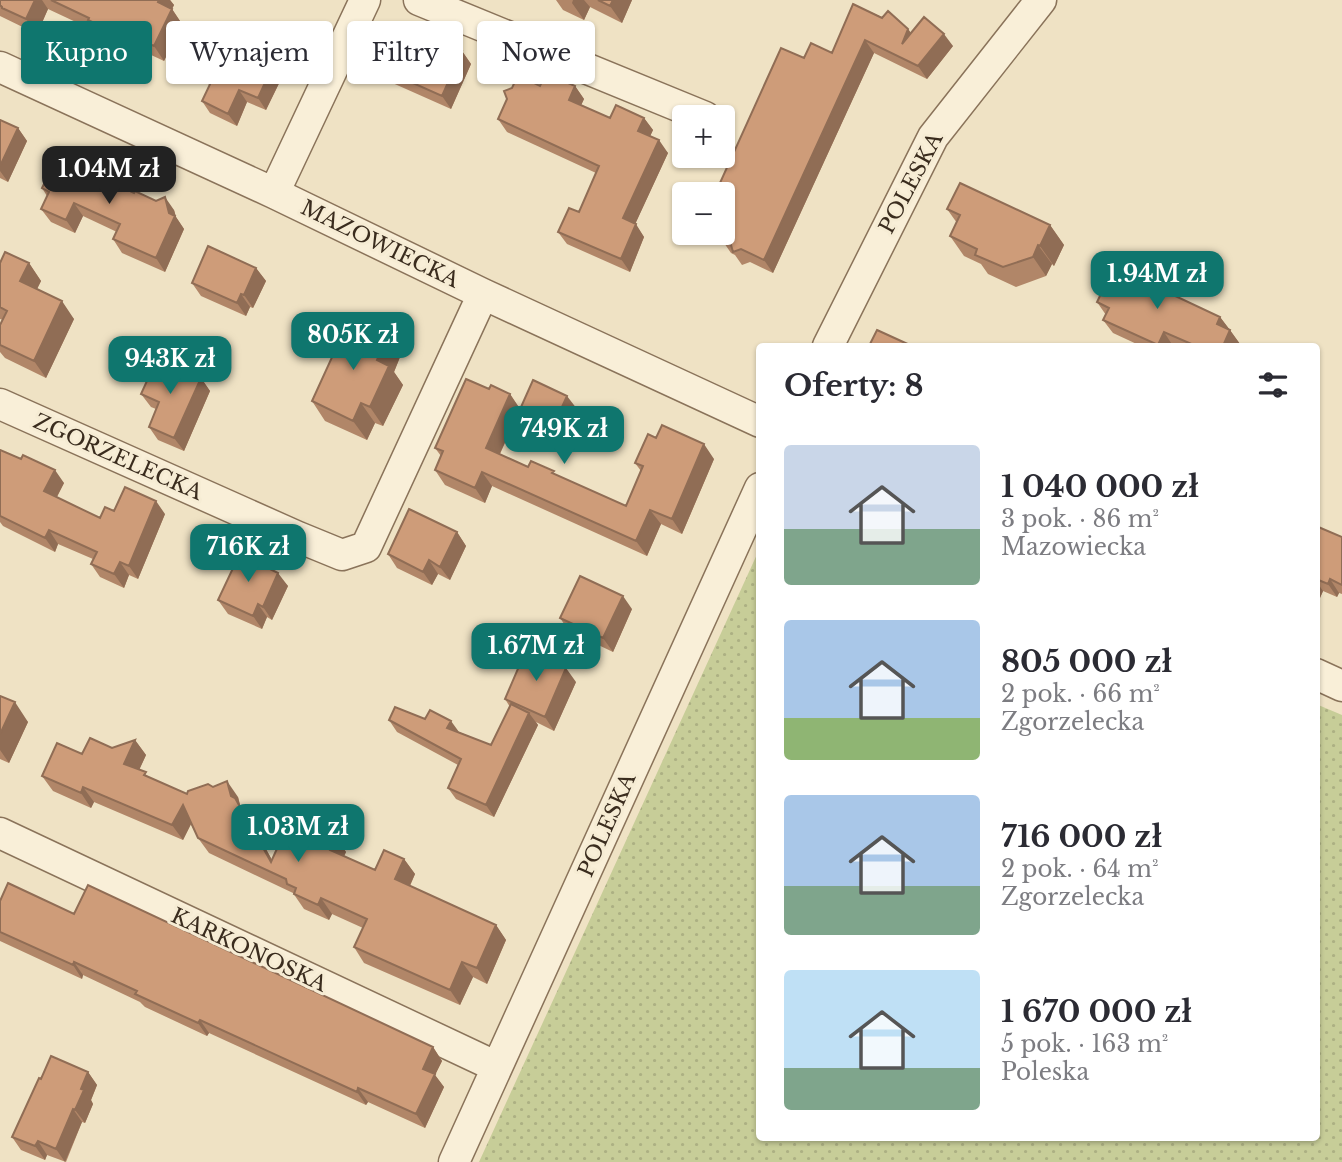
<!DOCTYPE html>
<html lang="pl">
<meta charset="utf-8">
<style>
:root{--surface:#fff;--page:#f2f2f3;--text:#2b2b33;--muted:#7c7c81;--accent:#0f766e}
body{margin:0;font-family:"Libre Baskerville",serif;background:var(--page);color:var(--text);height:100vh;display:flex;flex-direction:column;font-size:26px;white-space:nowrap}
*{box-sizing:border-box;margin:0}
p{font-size:23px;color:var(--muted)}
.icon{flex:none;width:38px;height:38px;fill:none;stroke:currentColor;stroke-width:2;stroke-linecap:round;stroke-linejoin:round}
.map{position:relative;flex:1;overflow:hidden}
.side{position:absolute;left:756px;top:343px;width:564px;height:798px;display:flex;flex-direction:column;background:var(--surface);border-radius:7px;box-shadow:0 2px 5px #0004}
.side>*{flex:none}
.top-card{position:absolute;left:21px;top:21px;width:630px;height:63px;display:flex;gap:14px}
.tools{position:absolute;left:672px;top:105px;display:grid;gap:14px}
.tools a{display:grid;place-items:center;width:63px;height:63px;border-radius:7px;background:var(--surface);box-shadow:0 2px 5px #0004;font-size:35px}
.price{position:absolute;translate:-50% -60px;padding:0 16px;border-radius:14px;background:var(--accent);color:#fff;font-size:23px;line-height:46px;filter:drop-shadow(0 2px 4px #0008)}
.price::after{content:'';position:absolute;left:50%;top:42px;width:21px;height:16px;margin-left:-10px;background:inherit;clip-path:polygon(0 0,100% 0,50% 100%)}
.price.selected{background:#222;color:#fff}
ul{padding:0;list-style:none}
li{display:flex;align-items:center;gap:21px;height:175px;padding:0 28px}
li span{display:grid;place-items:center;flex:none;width:196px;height:140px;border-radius:7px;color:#555}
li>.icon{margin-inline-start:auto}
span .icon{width:84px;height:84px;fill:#fffc;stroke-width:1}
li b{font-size:30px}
h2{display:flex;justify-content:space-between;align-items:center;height:84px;padding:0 28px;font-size:30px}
.tag{padding:0 24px;border-radius:7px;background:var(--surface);box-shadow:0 2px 5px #0004;font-size:24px;line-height:63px}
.tag.selected{background:var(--accent);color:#fff}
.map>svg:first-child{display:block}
.garden{fill:url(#garden-dots)}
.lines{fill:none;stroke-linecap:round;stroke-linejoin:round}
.minor-casing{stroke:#8a735a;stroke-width:33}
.minor{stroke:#f9efd8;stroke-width:30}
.wall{fill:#b18668}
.shaded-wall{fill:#906d55}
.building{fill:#ce9c79;stroke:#906d55;stroke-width:2}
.labels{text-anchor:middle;stroke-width:6;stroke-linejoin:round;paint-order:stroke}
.street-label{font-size:21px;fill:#3a2c1e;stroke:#f6ecd4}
</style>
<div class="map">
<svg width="1342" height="1162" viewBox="0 0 1342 1162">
<defs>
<pattern id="garden-dots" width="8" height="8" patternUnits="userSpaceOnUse" patternTransform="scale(1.75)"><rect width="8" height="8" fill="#c7cd98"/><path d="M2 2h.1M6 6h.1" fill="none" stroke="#acb083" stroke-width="1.8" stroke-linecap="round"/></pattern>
</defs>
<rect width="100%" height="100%" fill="#efe2c4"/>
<!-- garden -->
<path class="garden" d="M759,550L760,1138H1316V704L1342,715V1162H479Z"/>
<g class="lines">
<defs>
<path id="minor" d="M419,0L705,117
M0,67L274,193L483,294L760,422
M274,193L365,0
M828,346L933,137L1041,0
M0,404L298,537L342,555L366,547L483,294
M1316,674L1342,686
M0,833L497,1067
M454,1162L760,488"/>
</defs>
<!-- minor casing -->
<use href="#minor" class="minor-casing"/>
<!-- minor -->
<use href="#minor" class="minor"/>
</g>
<!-- wall -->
<path class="wall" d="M0,0H170L174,5L172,9L182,24L164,61L149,54L147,58L98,35L95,31L48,9L37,34L0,16Z
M556,0H632L622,23L590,7L584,20L563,10Z
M853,4L908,29L911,33L953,46L927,79L874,53L773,273L750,262L742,265L735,255L731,253L722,240L727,229L723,227V194L804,58L832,53Z
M462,51L471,64L451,109L388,81L379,68Z
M276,59L285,71L266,110L247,102L237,126L210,113L202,101L210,85L204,82L195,70Z
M540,86H575L584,99L581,105L610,118H644L653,130L650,136L668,153L635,224L644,237L630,272L567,244L558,232L579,212L596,173L507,132L498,119Z
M0,120L18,128L27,141L8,182L0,178Z
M42,188L134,193L174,210L176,217L184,229L165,272L122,253L113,239L117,232L83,216L75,233L51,222L41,209L47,196Z
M947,209L1050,225L1064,245L1054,266L1052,264L1046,276L1016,287L988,274L981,264L964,256L950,236L957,223Z
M0,263H29L41,281L37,289L74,319L46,378L5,358L0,352V325L3,320L0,319Z
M256,268L266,281L253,308L250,307L246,316L201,296L192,283Z
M1159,274L1168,287L1166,292L1220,317L1240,344L1238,346H1141L1113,333L1103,320L1106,315L1097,302L1123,279Z
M400,357L394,372L403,385L383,426L375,423L367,440L325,421L312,401Z
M201,378L210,391L184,451L158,440L149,427L156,409L151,407L141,394Z
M489,389L510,394L520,409H577L560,444L526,429L517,416L500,454L528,467L556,475L626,506L641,471L635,463L656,438L714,459L682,534L661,524L647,556L492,486L485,503L445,485L435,470L441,456L435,448Z
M0,450L64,483L57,497L100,518L114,511L165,514L138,579L129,575L124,588L100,577L91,564L93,559L58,544L55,552L3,526L0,522Z
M1316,526L1342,537V594L1339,593L1337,597L1323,591L1316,607Z
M457,532L466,546L450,580L438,574L432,585L397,568L388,554Z
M270,569L288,586L272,620L267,617L262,629L228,614L218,600Z
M632,609L613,652L569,631L560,618Z
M576,682L554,731L536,722L538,725L494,817L456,799L448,788L458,765L397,732L389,720L459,732L491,745L510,707L505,699Z
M0,696L28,722L9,763L0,759Z
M135,740L146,755L139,770L149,777L187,794L238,797L240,805L246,813L272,860L312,811L326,832L335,837L346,852L344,856L375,870L404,859L415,874L410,886L496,925L506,940L487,984L473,977L460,1005L364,963L354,947L363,928L332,914L329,920L304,909L293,893L209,853L198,838L191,824L183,840L94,802L91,808L53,791L42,776L82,754L112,748Z
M0,901L74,914L433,1047L442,1061L435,1075L444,1087L425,1128L368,1102L366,1105L209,1033L207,1036L145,1007L140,1002L83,975L82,979L0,941Z
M88,1072L97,1085L91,1100L93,1104L85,1123L82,1122L66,1162L47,1155L45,1160L21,1150L12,1137L41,1079Z"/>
<!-- shaded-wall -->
<path class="shaded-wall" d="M35,0H42L48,9L37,34L26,19Z
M159,0H170L174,5L172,9L182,24L164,61L154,46Z
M573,0H584L590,7L584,20L572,3Z
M613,0H632L622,23L610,6Z
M908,29L917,42L902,44Z
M944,34L953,46L927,79L918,66Z
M138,39L149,54L147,58L136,43Z
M865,40L874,53L773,273L764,260Z
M462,51L471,64L451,109L442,96Z
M276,59L285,71L266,110L258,98Z
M575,86L584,99L578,112L569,100Z
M239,90L247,102L237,126L228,114Z
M644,118L653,130L647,143L638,131Z
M18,128L27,141L8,182L0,171V166Z
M659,140L668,153L632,231L623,218Z
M165,197L174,210L176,217L184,229L165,272L156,258L169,213Z
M74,203L83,216L75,233L66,220Z
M636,224L644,237L630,272L621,259Z
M1050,225L1064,245L1054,266L1040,246Z
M1038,245L1052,264L1046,276L1033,257Z
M29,263L41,281L32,299L20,281Z
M256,268L266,281L253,308L244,295Z
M1159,274L1168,287L1163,299L1154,286Z
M241,294L250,307L246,316L237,303Z
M62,301L74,319L46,378L34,361Z
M1220,317L1230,330L1217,324Z
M1230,330L1240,344L1238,346H1223Z
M1164,332L1173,346H1159L1158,345Z
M387,337L400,357L394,372L403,385L383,426L370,407L377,360Z
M201,378L210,391L184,451L174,438Z
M510,394L520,409L496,462L486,448Z
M567,396L577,409L560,444L551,431Z
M361,403L375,423L367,440L353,421Z
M704,444L714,459L682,534L672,519Z
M55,470L64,483L53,504L44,491Z
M482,472L492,486L485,503L475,488Z
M156,501L165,514L138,579L129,566Z
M650,510L661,524L647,556L636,541Z
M49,530L58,544L55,552L45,538Z
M457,532L466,546L450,580L440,567Z
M262,558L272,572L260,564Z
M429,560L438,574L432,585L423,572Z
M120,562L129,575L124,588L114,574Z
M278,573L288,586L272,620L263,607Z
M1330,579L1339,593L1337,597L1328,584Z
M1316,581L1323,591L1316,607Z
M623,596L632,609L613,652L603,638Z
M258,604L267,617L262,629L253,616Z
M566,668L576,682L554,731L545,717Z
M15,702L28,722L9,763L0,750V734Z
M529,713L538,725L494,817L486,805Z
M451,721L459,732L447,728Z
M135,740L146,755L135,779L124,764Z
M227,781L238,797L240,805L246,813L282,878L271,862L231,796Z
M83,787L94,802L91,808L81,793Z
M183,805L193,820L183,840L172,825Z
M312,811L322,826L332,844L335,837L346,852L340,865L330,850L322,831Z
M404,859L415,874L406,894L395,879Z
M321,898L332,914L329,920L318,905Z
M496,925L506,940L487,984L477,968Z
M74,962L83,975L82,979L73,965Z
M462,962L473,977L460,1005L450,990Z
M200,1020L209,1033L207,1036L198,1023Z
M433,1047L442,1061L435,1075L444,1087L425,1128L416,1114L423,1069Z
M88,1072L97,1085L91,1100L93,1104L85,1123L75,1110L81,1089Z
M358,1088L368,1102L366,1105L357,1092Z
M73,1109L82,1122L65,1162L56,1149Z
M38,1141L47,1155L45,1160L35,1146Z"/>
<!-- building -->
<path class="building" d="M0,0H35L26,19L2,8V7L0,5Z
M51,0H159L158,2L172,9L154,46L138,39L136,43L88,20L89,18Z
M598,0H613L610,6Z
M853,4L882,18L888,11L908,29L902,44L924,17L944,34L918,66L865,40L764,260L741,249L733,252L731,245L722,240L730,221L723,218V194H715L781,48L804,58L811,43L832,53Z
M398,23L462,51L442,96L379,68Z
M214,30L276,59L258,98L239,90L228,114L202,101L213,78L195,70Z
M546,73L575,86L569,100L610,118L616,105L644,118L638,131L659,140L623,218L636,224L621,259L558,232L569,208L579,212L599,166L498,119L507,99L504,91L512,88L518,75L540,86Z
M0,120L18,128L0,166Z
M57,157L134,193L135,191L156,201L165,197L169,213L175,216L156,258L113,239L120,224L74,203L66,220L41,209L49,192L42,188Z
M960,183L1050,225L1040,246L1038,245L1033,257L1003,267L975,255L977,249L950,236L960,215L947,209Z
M208,246L256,268L244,295L241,294L237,303L192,283Z
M5,252L29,263L20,281L62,301L34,361L0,345V325L7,311L0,307V263Z
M1131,261L1159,274L1154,286L1220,317L1217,324L1230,330L1223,346H1196L1164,332L1158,345L1103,320L1109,308L1097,302L1111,273L1123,279Z
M349,320L387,337L377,360L389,366L370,407L361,403L353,421L312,401Z
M877,330L912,346H869Z
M157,359L201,378L174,438L149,427L159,402L141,394Z
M466,379L489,389L491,385L510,394L486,448L528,467L531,461L554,471L552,473L626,506L643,466L635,463L648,434L656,438L662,425L704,444L672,519L650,510L636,541L482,472L475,488L435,470L443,451L435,448Z
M533,380L567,396L551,431L517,416Z
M0,450L21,459L23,455L55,470L44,491L100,518L105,507L114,511L125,487L156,501L129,566L120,562L114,574L91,564L97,552L49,530L45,538L0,516Z
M409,509L457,532L440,567L429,560L423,572L388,554Z
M1316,526L1342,537V585L1330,579L1328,584L1316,579Z
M242,549L262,558L260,564L278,573L263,607L258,604L253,616L218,600Z
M580,576L623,596L603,638L560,618Z
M526,650L566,668L545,717L505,699Z
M0,696L15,702L0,734Z
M511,704L529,713L486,805L448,788L461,759L389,720L395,707L425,719L430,710L451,721L447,728L491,745Z
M90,738L112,748L135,740L124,764L146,772L144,775L187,794L188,791L208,784L213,787L227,781L231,796L235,798L271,862L289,822L312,811L322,831L335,837L330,850L375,870L384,850L404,859L395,879L496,925L477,968L462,962L450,990L354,947L367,919L321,898L318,905L294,894L296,888L287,884L286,879L198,838L183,805L172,825L83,787L81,793L42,776L57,743L82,754Z
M8,883L74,914L88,885L433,1047L423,1069L435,1074L416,1114L358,1088L357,1092L200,1020L198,1023L135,994L137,991L74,962L73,965L0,932V901Z
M51,1056L88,1072L81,1089L84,1090L75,1110L73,1109L56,1149L38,1141L35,1146L12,1137L39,1078L41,1079Z"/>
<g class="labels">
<!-- street labels -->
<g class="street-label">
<text transform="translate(911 183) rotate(-62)" y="7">POLESKA</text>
<text transform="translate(380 244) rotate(26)" y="7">MAZOWIECKA</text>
<text transform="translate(118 457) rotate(24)" y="7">ZGORZELECKA</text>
<text transform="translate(607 825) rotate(-66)" y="7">POLESKA</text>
<text transform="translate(249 950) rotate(25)" y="7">KARKONOSKA</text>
</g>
</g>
</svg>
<div class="tools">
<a>+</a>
<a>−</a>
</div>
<b class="price selected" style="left:109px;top:206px">1.04M zł</b>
<b class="price" style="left:1157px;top:311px">1.94M zł</b>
<b class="price" style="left:353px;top:372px">805K zł</b>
<b class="price" style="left:170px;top:396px">943K zł</b>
<b class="price" style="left:564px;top:466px">749K zł</b>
<b class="price" style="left:248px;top:584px">716K zł</b>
<b class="price" style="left:536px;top:683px">1.67M zł</b>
<b class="price" style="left:298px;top:864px">1.03M zł</b>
<div class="top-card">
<a class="tag selected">Kupno</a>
<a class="tag">Wynajem</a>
<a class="tag">Filtry</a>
<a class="tag">Nowe</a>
</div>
<section class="side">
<h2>Oferty: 8<svg class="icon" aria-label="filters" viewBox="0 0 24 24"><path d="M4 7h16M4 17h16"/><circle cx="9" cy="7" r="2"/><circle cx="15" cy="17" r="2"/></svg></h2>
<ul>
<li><span style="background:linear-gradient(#c9d6e8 60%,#7fa58c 0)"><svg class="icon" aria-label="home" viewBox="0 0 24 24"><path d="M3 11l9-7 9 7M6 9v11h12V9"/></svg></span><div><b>1 040 000 zł</b><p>3 pok. · 86 m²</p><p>Mazowiecka</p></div></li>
<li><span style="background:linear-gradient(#a9c7e8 70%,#8fb573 0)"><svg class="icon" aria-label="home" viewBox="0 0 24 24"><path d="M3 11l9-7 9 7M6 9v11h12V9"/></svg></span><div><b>805 000 zł</b><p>2 pok. · 66 m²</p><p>Zgorzelecka</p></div></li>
<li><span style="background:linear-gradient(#a9c7e8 65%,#7fa58c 0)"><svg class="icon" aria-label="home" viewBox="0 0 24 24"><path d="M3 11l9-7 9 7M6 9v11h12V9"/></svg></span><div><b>716 000 zł</b><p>2 pok. · 64 m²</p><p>Zgorzelecka</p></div></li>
<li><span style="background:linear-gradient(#bfe0f5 70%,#7fa58c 0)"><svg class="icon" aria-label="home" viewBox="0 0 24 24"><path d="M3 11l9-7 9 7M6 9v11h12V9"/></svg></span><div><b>1 670 000 zł</b><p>5 pok. · 163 m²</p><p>Poleska</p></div></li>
</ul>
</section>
</div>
